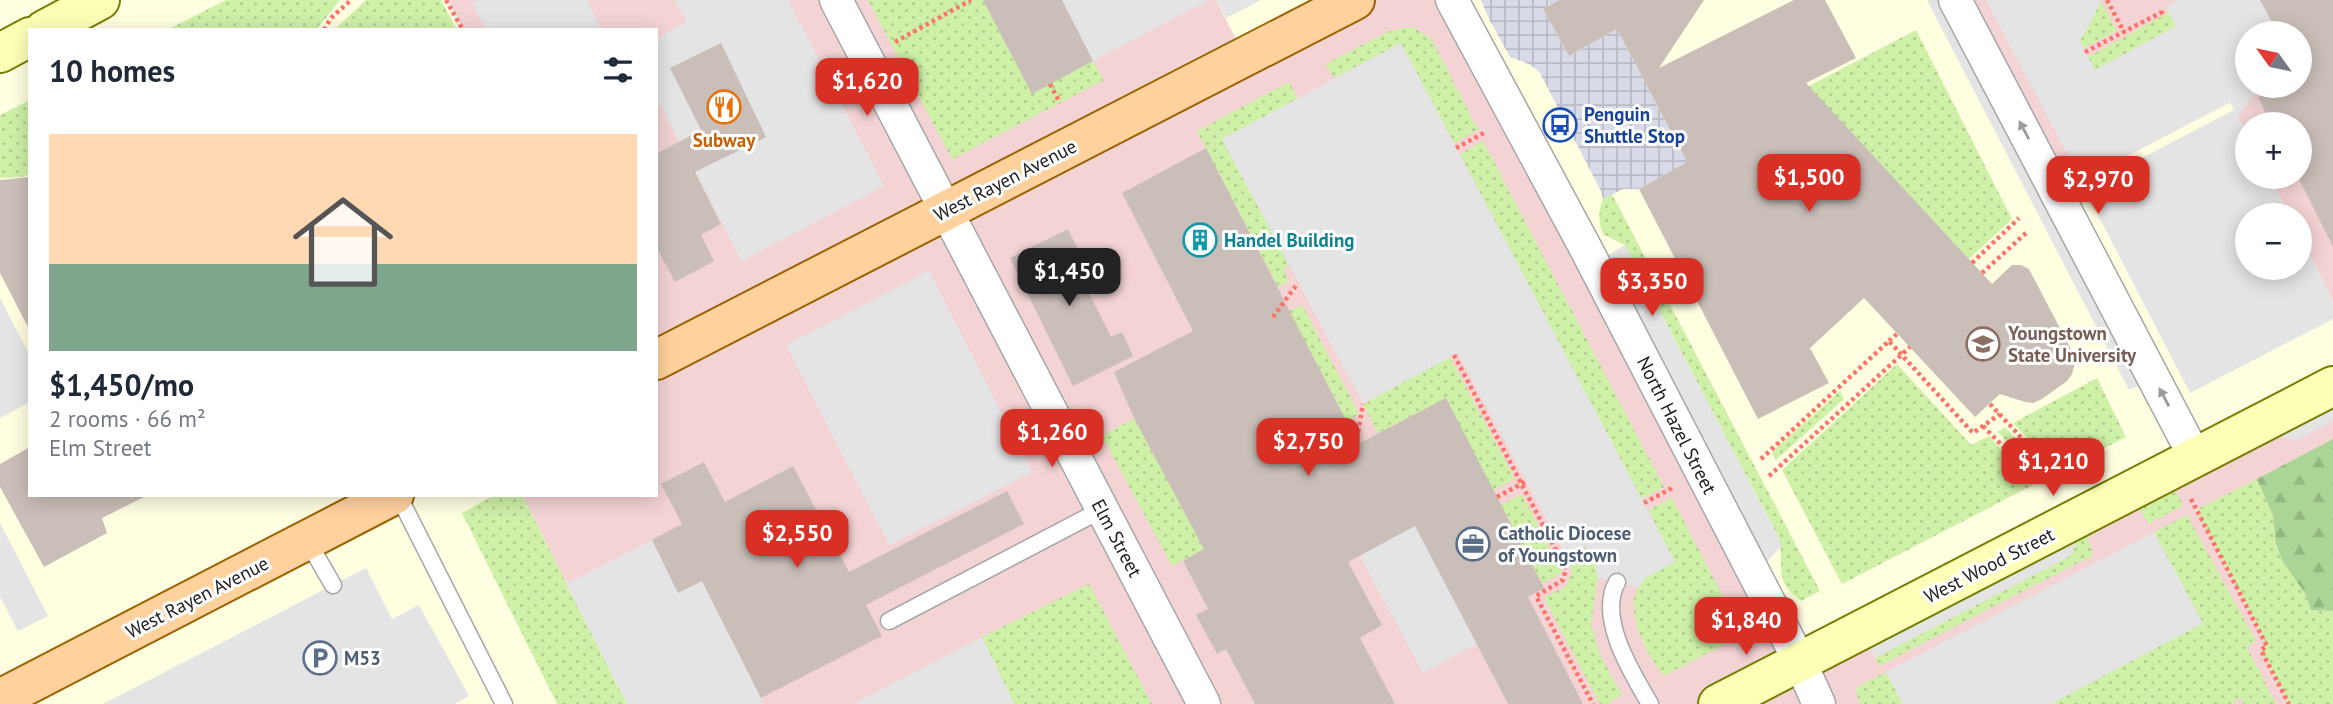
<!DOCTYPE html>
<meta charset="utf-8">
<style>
:root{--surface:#fff;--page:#f6f6f7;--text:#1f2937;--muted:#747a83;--line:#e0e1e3;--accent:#d93025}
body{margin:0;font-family:"PT Sans",sans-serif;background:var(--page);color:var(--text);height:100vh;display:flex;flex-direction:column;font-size:26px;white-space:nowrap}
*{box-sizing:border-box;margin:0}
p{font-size:23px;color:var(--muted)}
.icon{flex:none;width:38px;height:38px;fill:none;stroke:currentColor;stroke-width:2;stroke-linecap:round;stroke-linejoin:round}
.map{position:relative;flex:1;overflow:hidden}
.panel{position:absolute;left:28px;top:28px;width:630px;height:469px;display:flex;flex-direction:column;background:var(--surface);border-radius:0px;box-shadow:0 4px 18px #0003}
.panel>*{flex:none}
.needle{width:46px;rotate:303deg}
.fabs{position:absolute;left:2235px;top:21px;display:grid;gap:14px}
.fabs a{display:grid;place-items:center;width:77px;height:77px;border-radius:50%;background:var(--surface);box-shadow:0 4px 18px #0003;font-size:35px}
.price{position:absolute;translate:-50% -60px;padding:0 16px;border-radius:14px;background:var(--accent);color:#fff;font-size:23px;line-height:46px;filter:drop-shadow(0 2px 4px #0008)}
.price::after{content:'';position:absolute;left:50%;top:42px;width:21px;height:16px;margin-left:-10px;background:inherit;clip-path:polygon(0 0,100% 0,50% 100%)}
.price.selected{background:#222;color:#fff}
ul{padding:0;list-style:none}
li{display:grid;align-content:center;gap:14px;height:371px;padding:0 21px}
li+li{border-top:2px solid var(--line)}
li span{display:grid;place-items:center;height:217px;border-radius:0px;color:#555}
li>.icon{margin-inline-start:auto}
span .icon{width:126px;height:126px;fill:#fffc;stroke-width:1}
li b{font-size:30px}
h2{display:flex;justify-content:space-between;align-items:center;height:84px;padding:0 21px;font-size:30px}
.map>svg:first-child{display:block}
.commercial{fill:#f3d3d3;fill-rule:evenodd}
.education{fill:#fffee1}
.grass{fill:url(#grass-dots)}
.forest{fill:url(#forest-firs)}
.parking{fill:#e4e4e4}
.plaza{fill:url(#plaza-grid)}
.building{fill:#cabfb8}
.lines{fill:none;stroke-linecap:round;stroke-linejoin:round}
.lane-casing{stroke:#a7a7a7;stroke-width:19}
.street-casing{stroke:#a7a7a7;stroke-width:35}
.secondary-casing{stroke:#757e00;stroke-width:42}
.primary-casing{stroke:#9c6200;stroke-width:42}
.path{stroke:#ff7269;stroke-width:4.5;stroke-dasharray:3.5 3.5;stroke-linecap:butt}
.lane{stroke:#fff;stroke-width:16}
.street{stroke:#fff;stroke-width:32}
.secondary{stroke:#feffb6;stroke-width:38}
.primary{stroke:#ffd19d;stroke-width:38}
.oneway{fill:#9b9b9b}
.labels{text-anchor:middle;stroke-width:6;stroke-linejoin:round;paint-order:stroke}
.transit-label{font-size:19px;font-weight:bold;fill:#164399;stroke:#fff;text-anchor:start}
.food-label{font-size:19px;font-weight:bold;fill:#c56008;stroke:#fff}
.street-label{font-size:19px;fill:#202020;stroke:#fff}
.culture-label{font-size:19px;font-weight:bold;fill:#0d838f;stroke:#fff;text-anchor:start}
.education-label{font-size:19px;font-weight:bold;fill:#785e54;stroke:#fff;text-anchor:start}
.service-label{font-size:19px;font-weight:bold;fill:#4e5e75;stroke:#fff;text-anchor:start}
</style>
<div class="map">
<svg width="2333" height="704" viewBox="0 0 2333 704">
<defs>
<pattern id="grass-dots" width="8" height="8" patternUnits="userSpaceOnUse" patternTransform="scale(1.75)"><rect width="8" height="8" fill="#cef0a7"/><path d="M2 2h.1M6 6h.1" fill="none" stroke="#b1ce8f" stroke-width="1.8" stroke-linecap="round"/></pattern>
<pattern id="forest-firs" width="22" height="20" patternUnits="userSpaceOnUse" patternTransform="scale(1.75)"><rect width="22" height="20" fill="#abd596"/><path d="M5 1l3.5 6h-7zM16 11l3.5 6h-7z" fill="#93b781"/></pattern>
<pattern id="plaza-grid" width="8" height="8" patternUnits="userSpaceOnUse" patternTransform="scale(1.75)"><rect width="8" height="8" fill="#d9dae7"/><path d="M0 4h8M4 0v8" fill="none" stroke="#babbc6"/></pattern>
</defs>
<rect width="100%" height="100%" fill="#f1ede5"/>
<!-- commercial -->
<path class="commercial" d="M449,0H1216L1245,56L1355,0H1452L2333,386V704H627L522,495H656V30H464Z
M1955,0H2333V301L2300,236V215H2289L2269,177H2300V124H2247V135L2230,102L2081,180L2055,190ZM2247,33H2300V86H2247Z"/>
<!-- education -->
<path class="education" d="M0,0H446L459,30H30V495H522L627,704H0Z
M1216,0H1355L1245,57Z
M1452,0H1955L2055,190L2081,180L2230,102L2247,135V177H2269L2289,215H2247V268H2300V236L2333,301V386L1800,662Z"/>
<!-- grass -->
<path class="grass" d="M226,0H340L316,30H167Z
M366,0H441L457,30H334Z
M868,0H983L1032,93L1093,61L1104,80L952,159Z
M2101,1L2117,31L2083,48L2080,41Z
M2169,12L2176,26L2095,70L2088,57Z
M1403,28H1414L1431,38L1478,130L1454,143L1401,43L1334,78L1326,64L1387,32Z
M1916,30L2012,219L1969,259L1807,87Z
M1289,82L1298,99L1222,139L1289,265L1283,269L1289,281L1278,287L1197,131Z
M30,100V174L23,177L0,178V115Z
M1483,141L1664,487L1641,499L1460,154Z
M1612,194L1820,591L1801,601C1770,579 1787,564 1778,536L1625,245L1603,234C1598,221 1598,212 1603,199Z
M1302,305L1359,414L1347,421L1289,311Z
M1450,357L1515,479L1493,490L1446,399L1378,433L1363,404Z
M1897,364L1971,445L1989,436L2033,485L1842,584L1782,470Z
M2097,378L2126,437L2059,471L2013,423Z
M1840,391L1844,399L1776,460L1772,452Z
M1134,418L1204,549L1172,566L1102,436Z
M2005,427L2049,476L2042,480L1998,432Z
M2257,479L2273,515L2276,543L2282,560L2306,595L2311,610L2333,611V704H2289L2261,650L2267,645L2196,510Z
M2176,491L2183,506L2148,524L2140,509Z
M1522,494L1562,573L1542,583L1501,505Z
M495,495H522L627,704H557L462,513Z
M1672,498L1736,622L1732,639L1725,644L1664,676C1646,654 1617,602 1646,577C1654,571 1666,567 1675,562L1648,510Z
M2187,515L2256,641L2247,647L2276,704H2244L2240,698L2233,704H2051L2202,623L2154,532Z
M2087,535L2093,555L1879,666L1875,658L2070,556L2078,540Z
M1586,547L1593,552L1598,577L1591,624L1600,655L1622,695L1607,704H1600L1544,598L1566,586L1572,572L1567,558Z
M1089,584L1152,704H1014L982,637Z
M1886,672L1903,704H1859L1856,688Z"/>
<!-- forest -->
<path class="forest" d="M2333,439V611L2311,610L2306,595L2282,560L2276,544L2273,515L2257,479Z"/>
<!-- parking -->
<path class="parking" d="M477,0H587L602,30H486L472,3Z
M675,0H788L884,186L742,261L656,98V38L687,22Z
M1062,0H1209L1093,61Z
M1216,0H1261L1226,18Z
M1927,0H1955L2154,380L2129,390Z
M1986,0H2102L2080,41L2095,70L2176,26L2166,7L2179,0H2260L2278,33H2247V86H2273L2252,96L2238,116L2247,135V177H2269L2289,215H2247V268H2300V236L2333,301V319L2190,393L2084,188L2234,110L2231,102L2081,180Z
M1401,43L1675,562L1645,578L1639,588L1598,577L1593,552L1586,547L1567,558L1458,353L1363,404L1222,139Z
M1625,245L1778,536L1781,547L1755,574L1594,264Z
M929,271L1032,472L889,545L786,345Z
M0,298L30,356V402L0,418Z
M2333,407V421L2295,441L2278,436Z
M1377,451L1477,644L1423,673L1360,556L1388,540Z
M0,523L48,616L18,631L0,597Z
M2154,532L2203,623L2051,704H1903L1886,672Z
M652,540L678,593L702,581L764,704H627L566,584Z
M2078,540L2070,556L1875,658L1869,647Z
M366,568L392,619L419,605L469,696L454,704H103Z
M982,637L1014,704H853Z"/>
<!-- plaza -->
<path class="plaza" d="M1481,0H1559L1543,9L1569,56L1617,29L1687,162L1639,189H1623L1603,199L1601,191L1540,73L1531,65L1510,57L1489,19Z"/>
<!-- building -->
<path class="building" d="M983,0H1062L1093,61L1032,94Z
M1559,0H1704L1659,68L1794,0H1825L1856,58L1806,83L1992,284L2012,265H2021L2029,269L2074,355L2075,363L2072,374L2067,381L2042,399L2033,403L2025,402L2000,394L1975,417L1864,298L1810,348L1829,383L1758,419L1639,189L1687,162L1617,29L1569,56L1543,9Z
M2260,0H2333V247L2300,181V124H2271L2258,97L2280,86H2300V33H2278Z
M721,43L766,137L695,172L721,224L701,235L714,261L675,282L656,246V154L701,130L670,68Z
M1206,148L1358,444L1446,398L1544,588L1528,597L1583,704H1508L1415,526L1348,562L1382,625L1360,638L1395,704H1255L1226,649L1217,654L1196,615L1208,609L1183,561L1204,549L1134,418L1114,372L1193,331L1122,193Z
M30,177V331L0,273V180Z
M1068,229L1094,282L1086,287L1111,337L1122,332L1133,356L1073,386L1010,258Z
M30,447V495H148L102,518L107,533L44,567L0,487V464Z
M704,462L725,502L793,466L849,572L1007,491L1024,524L866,605L882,636L761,698L702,581L678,593L652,540L682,524L661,484Z"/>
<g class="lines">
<defs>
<path id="lane" d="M398,495L504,704
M307,540L333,585
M1617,582C1597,618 1632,673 1650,704
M889,621L1103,509"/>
<path id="street" d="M836,0L1204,704
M1452,0L1585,247L1800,662L1819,704
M1955,0L2195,457"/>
<path id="secondary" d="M44,30L100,0
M0,53L30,37
M1718,704L2333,386"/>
<path id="primary" d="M656,360L1355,0
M0,699L394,495"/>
</defs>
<!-- lane casing -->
<use href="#lane" class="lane-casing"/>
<!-- street casing -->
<use href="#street" class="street-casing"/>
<!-- secondary casing -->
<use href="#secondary" class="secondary-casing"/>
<!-- primary casing -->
<use href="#primary" class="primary-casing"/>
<!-- path -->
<path class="path" d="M446,0L463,30
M2107,0L2124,32
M324,30L331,18L351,0
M895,42L971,0
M2085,52L2162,12L2161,10
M1050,84L1060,103
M1456,148L1484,133
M1972,263L2019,218
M1982,273L2026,233
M1273,317L1298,283
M1889,341L1897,334
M1454,355L1566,569L1563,580L1536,596L1593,704
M1990,404L2057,476
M1983,426L2040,484
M1357,439L1363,404
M1761,459L1889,341L1973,433L2000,414
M1769,476L1910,347
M1497,497L1527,481
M2191,499L2267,646L2261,650L2289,704
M1644,503L1674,487"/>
<!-- lane -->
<use href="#lane" class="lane"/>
<!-- street -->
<use href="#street" class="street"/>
<!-- secondary -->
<use href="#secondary" class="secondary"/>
<!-- primary -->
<use href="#primary" class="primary"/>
</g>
<!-- one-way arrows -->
<defs><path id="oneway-solid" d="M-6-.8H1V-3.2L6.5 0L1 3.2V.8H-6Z" transform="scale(1.75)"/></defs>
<g class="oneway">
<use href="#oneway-solid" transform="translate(2024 130) rotate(-118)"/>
<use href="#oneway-solid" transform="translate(2164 397) rotate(-118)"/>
</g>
<!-- icons -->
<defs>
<symbol id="restaurant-ring" viewBox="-11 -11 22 22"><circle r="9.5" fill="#fff" stroke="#e8710a" stroke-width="1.5"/><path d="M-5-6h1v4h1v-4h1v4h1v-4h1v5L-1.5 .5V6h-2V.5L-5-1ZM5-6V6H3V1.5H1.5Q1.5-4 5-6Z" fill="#e8710a"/></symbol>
<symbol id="bus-ring" viewBox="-11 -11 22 22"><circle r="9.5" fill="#fff" stroke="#1a4fb4" stroke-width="1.5"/><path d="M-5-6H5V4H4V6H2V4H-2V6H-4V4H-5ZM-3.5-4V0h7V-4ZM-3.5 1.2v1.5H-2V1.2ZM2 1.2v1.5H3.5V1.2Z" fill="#1a4fb4"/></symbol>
<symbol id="building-ring" viewBox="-11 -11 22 22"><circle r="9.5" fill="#fff" stroke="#0f9aa8" stroke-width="1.5"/><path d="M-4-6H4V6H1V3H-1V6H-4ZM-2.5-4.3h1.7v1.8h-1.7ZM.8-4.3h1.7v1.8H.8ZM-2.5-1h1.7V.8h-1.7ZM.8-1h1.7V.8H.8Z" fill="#0f9aa8"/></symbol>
<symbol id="university-ring" viewBox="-11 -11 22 22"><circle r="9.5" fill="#fff" stroke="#8d6e63" stroke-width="1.5"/><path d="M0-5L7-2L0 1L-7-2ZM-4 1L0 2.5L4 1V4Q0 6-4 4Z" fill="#8d6e63"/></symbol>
<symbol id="office-ring" viewBox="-11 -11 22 22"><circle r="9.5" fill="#fff" stroke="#5c6f8a" stroke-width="1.5"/><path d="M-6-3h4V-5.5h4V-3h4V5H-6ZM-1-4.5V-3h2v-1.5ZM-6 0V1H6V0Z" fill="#5c6f8a"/></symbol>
<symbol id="parking-ring" viewBox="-11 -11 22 22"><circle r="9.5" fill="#fff" stroke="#5c6f8a" stroke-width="1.5"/><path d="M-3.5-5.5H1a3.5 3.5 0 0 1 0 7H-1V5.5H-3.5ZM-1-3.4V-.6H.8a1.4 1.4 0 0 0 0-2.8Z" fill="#5c6f8a"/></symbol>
</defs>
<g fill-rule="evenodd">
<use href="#restaurant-ring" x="705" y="88" width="38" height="38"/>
<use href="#bus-ring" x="1541" y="106" width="38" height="38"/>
<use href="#building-ring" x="1181" y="221" width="38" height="38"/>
<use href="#university-ring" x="1964" y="325" width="38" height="38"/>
<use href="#office-ring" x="1454" y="525" width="38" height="38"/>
<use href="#parking-ring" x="301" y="639" width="38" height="38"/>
</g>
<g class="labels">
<!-- transit labels -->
<g class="transit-label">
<text x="1584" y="121">Penguin<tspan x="1584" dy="22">Shuttle Stop</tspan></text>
</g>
<!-- food labels -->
<g class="food-label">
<text x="724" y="147">Subway</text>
</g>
<!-- street labels -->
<g class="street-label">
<text transform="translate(1005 180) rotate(-27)" y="7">West Rayen Avenue</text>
<text transform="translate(1677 425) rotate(63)" y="7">North Hazel Street</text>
<text transform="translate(1117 538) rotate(62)" y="7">Elm Street</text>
<text transform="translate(1989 565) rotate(-27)" y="7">West Wood Street</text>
<text transform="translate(197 597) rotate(-27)" y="7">West Rayen Avenue</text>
</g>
<!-- culture labels -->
<g class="culture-label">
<text x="1224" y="247">Handel Building</text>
</g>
<!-- education labels -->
<g class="education-label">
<text x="2008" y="340">Youngstown<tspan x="2008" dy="22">State University</tspan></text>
</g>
<!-- service labels -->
<g class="service-label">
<text x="1498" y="540">Catholic Diocese<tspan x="1498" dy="22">of Youngstown</tspan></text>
<text x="344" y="665">M53</text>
</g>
</g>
</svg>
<div class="fabs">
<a><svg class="needle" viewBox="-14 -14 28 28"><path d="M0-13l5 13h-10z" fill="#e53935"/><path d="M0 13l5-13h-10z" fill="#747a83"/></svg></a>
<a>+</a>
<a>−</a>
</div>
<b class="price" style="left:867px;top:118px">$1,620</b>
<b class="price" style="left:1809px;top:214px">$1,500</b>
<b class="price" style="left:2098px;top:216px">$2,970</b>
<b class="price selected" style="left:1069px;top:308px">$1,450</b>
<b class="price" style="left:1652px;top:318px">$3,350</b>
<b class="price" style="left:1052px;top:469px">$1,260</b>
<b class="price" style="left:1308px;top:478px">$2,750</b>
<b class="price" style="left:2053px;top:498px">$1,210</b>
<b class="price" style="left:797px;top:570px">$2,550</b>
<b class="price" style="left:1746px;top:657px">$1,840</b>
<section class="panel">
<h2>10 homes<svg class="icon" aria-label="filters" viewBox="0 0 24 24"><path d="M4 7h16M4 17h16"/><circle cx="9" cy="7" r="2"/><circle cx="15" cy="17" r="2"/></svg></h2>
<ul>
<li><span style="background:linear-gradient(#ffd9b3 60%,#7fa58c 0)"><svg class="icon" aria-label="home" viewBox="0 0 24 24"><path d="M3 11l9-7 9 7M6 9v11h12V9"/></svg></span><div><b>$1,450/mo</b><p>2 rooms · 66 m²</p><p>Elm Street</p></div></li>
</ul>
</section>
</div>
